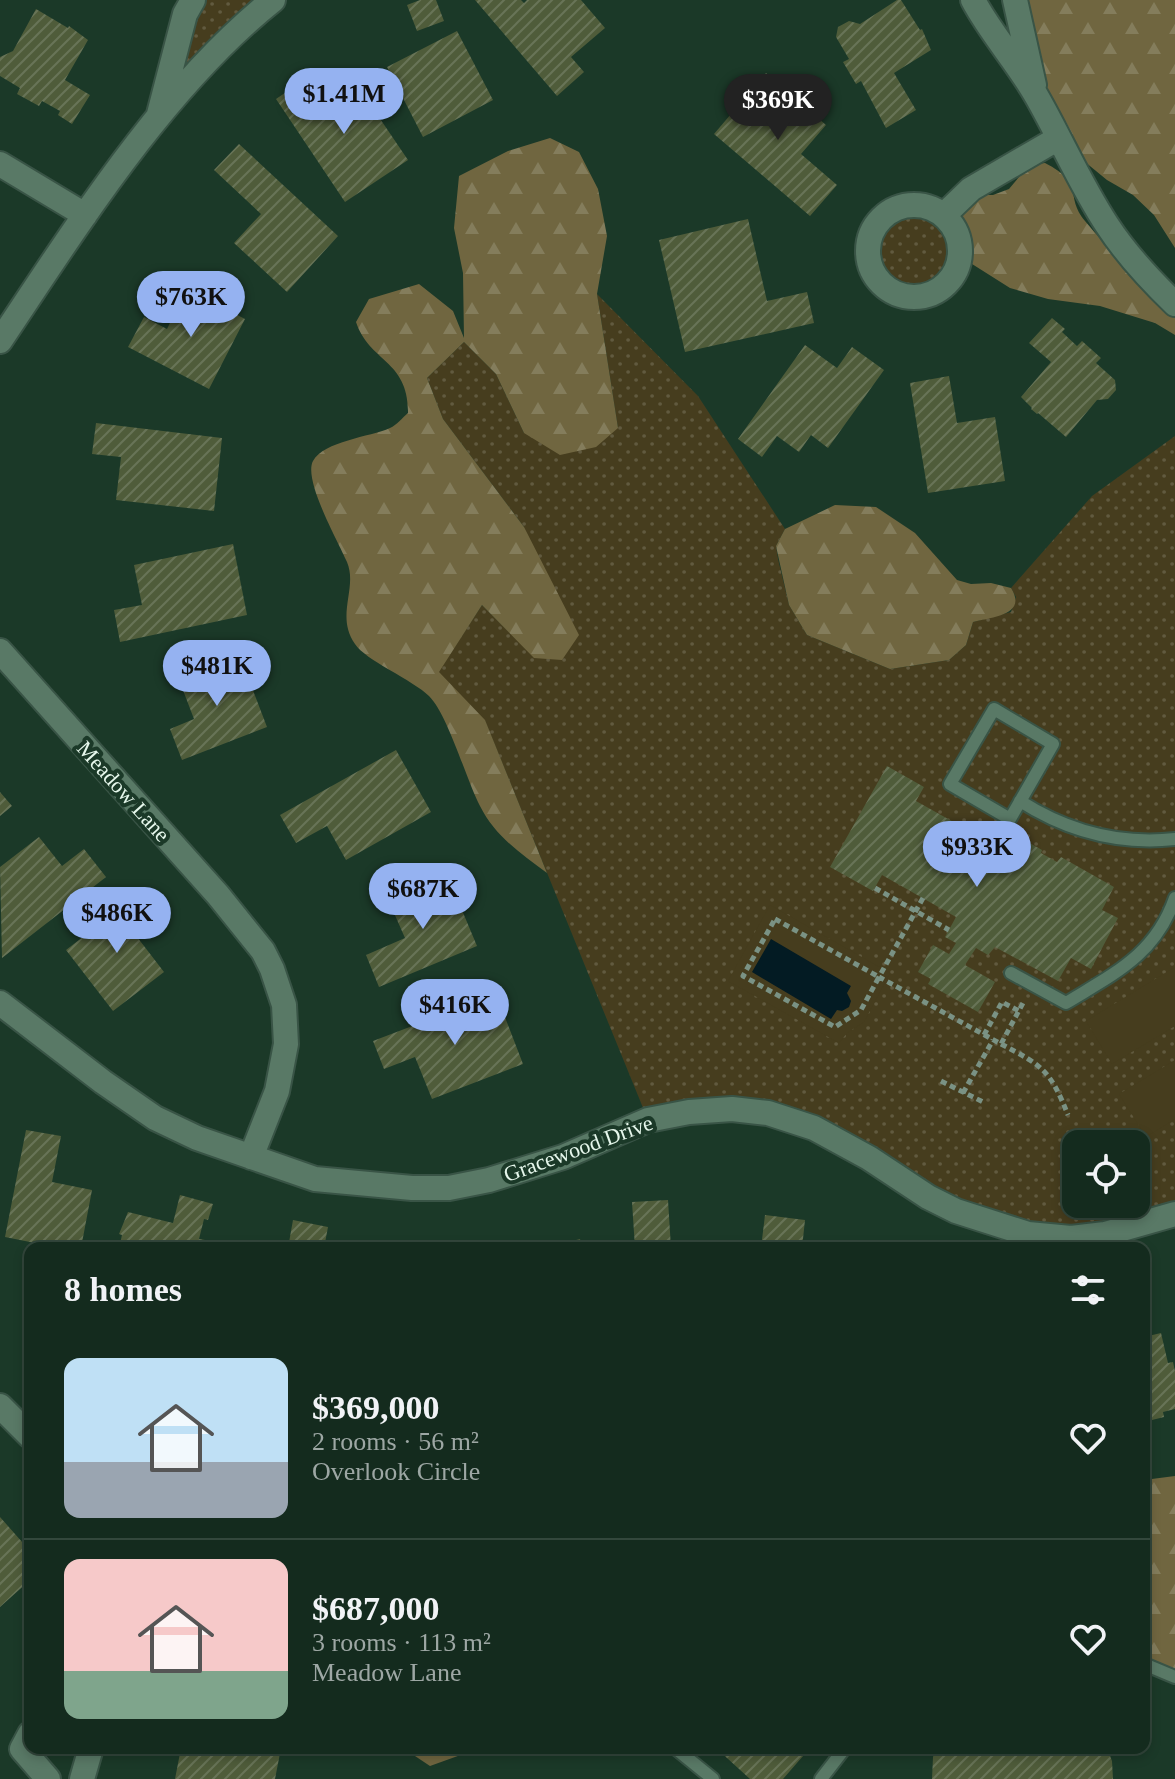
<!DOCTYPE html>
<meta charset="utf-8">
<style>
:root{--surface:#142b1e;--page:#21372b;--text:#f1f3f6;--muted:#9da7a4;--line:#33473c;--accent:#95b2f1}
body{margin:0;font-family:"Times New Roman",serif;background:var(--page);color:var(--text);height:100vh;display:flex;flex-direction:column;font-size:30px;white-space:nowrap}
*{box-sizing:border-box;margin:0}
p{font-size:26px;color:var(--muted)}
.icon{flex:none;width:44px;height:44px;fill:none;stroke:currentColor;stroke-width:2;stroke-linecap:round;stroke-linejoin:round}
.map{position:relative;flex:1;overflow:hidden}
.sheet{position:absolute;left:24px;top:1242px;width:1126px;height:512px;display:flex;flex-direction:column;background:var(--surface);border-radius:16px;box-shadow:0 4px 12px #0003,0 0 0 2px var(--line)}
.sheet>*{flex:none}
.fabs{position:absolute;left:1062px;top:1130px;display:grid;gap:16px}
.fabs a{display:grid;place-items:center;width:88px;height:88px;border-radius:16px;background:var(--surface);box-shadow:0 4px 12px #0003,0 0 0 2px var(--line);font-size:40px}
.price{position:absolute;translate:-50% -68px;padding:0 18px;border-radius:28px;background:var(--accent);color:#111;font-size:26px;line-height:52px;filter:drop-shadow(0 2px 4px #0008)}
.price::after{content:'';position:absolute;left:50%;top:48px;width:24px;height:18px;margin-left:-12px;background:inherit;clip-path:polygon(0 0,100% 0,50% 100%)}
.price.on{background:#222;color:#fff}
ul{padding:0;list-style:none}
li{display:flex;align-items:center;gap:24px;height:200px;padding:0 40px}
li+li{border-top:2px solid var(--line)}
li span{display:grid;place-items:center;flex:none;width:224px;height:160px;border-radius:16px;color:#555}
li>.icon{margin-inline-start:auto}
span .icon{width:96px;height:96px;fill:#fffc;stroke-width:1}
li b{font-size:34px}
h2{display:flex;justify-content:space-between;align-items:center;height:96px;padding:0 40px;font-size:34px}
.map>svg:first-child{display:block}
.grass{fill:url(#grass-dots);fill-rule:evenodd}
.forest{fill:url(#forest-firs)}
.pitch{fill:#463d1e}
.water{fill:#031b23}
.building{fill:url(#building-hatch)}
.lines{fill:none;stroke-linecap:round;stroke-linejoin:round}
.lane-casing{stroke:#395446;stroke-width:16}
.street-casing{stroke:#395446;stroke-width:28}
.path{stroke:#7a9284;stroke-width:5;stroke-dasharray:6 4;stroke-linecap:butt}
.lane{stroke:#597966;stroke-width:12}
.street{stroke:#597966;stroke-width:24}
.labels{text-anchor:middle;stroke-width:8;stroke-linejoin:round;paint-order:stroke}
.street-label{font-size:22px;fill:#e6f7ec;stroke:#1b3928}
</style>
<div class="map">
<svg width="1175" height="1779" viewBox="0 0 1175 1779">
<defs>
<pattern id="grass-dots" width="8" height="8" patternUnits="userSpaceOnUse" patternTransform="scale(2)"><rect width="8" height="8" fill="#463d1e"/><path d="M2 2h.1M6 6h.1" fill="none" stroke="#615a3f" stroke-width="1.8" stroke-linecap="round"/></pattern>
<pattern id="forest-firs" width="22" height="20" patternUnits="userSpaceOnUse" patternTransform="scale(2)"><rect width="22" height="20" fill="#706640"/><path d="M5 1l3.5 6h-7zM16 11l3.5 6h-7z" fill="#847d5c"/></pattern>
<pattern id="building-hatch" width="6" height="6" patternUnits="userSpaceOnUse" patternTransform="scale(2)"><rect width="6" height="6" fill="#4f5c3a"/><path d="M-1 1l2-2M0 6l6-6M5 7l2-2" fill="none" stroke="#687457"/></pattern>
</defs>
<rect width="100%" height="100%" fill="#1b3928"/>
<!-- grass -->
<path class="grass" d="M193,0H273L157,120Z
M868 251a46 46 0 1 1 92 0a46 46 0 1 1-92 0Z
M597,294L698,396L785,529L776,546L778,559L789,605L807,635L890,669L949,660L966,645L973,622L1011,612L1016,597L1011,588L1092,496L1175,436V1214L1028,1234L768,1113L648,1120L485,721L438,672L482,605L535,658L524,527L443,419L427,378L464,342L496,374L524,433L618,428ZM1076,1144H1136V1204H1076Z"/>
<!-- forest -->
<path class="forest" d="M1015,0H1175V248L1154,215L1133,195L1107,180L1057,139Z
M550,138L579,152L598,189L607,236L597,294L618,428L596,447L560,455L524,433L496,374L464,342L427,378L443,419L524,527L579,635L562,660L534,658L482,605L439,672L485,720L547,873C521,854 495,836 480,806C466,779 448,715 429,696C413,680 365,660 355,644C335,616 358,588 347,562C338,541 303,480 313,461C324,441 370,437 390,428C397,425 402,418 408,413C409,360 369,362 356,322L369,299L419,284L453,311L464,338L463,273L454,228L459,176L508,151Z
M1045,163C1086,184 1064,195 1085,221C1111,253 1144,281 1175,308V335L1155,323L1100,306L1048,299L1010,288L961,257C960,239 956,229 944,215L977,195H993L1009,189L1029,165Z
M835,505L876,507L915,533L957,580L971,584L991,583L1011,588C1028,615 992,617 973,622L966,645L949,660L890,669L807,635L789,605L776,546L785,529Z
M1175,1476V1677L1144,1664V1480Z
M403,1748H480L430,1766Z"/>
<!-- pitch -->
<path class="pitch" d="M770,905L890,973L864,1022L847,1033L839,1043L728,981Z
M1175,967V1026L1112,1064L1086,1021Z
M1175,1060V1119L1146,1137L1119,1094Z"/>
<!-- water -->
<path class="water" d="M771,939L851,986L847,993L851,1001L849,1007L842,1011L837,1010L831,1019L752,972Z"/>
<!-- building -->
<path class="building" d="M420,0H436L444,21L417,31L407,5Z
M475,0H521L524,3L527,0H581L605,28L571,57L584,72L557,96Z
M897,0H901L920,30L922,29L931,50L894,73L916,110L886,128L861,81L856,84L843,62L849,59L836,37L838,27L849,21L860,24Z
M36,9L68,28L69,26L88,40L65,80L90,95L72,124L58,115L60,111L42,101L39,106L17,94L20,88L0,76V57L13,51Z
M457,31L493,100L423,137L387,67Z
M766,73L826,125L801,154L837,185L810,216L714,134Z
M351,76L408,160L345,202L276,99L298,84L311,103Z
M239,144L338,236L287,292L234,243L261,214L214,170Z
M748,219L767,301L807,292L814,323L685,352L659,240Z
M187,289L245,319L209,389L128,347L144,317L167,329Z
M1052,318L1065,329L1062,332L1077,346L1082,341L1101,358L1096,363L1115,380L1116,390L1108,399L1097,400L1066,437L1038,413L1037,414L1031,409L1032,408L1021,397L1051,362L1029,343Z
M805,345L837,368L852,347L884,370L828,448L811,435L799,452L777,436L762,457L738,439Z
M949,376L957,423L995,417L1005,481L928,493L910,383Z
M96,423L222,438L214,511L116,500L121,457L92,454Z
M233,544L247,615L120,642L114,610L142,605L134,565Z
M239,654L267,727L182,760L170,729L194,719L178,677Z
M396,750L431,812L346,860L327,826L296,843L280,815Z
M887,766L924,787L916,801L991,843L1000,826L1042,850L1041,853L1057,862L1061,857L1114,887L1102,910L1118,918L1091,969L1071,958L1058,981L995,947L988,955L976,948L965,965L995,982L978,1012L928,984L931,979L918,972L933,945L949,954L956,943L945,937L956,917L882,875L873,891L830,867Z
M0,792L12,806L0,816Z
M39,837L62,866L84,849L106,877L2,958L0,867Z
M446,872L477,946L379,987L366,955L405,938L387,897Z
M136,896L153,919L134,933L164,972L113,1011L66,950Z
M496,994L523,1064L432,1099L415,1057L384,1069L373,1041Z
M26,1130L61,1136L52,1182L92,1190L81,1248H60L5,1237Z
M180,1195L213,1204L208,1220L204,1219L199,1239L205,1240L204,1248H119L122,1235L119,1234L128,1212L173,1223Z
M668,1200L671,1248H635L632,1202Z
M765,1215L805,1220L802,1248H761Z
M293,1220L328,1227L324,1248H288Z
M580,1239L582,1248H549V1247Z
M1161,1333L1168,1363L1173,1362L1175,1371V1409L1163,1412L1164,1417L1144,1422V1337Z
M0,1517L30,1551V1580L0,1607Z
M181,1748H281L275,1779H175Z
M716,1748H810L783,1779H750Z
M937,1748H1107L1112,1761L1113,1779H932L933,1757Z"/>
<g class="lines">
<defs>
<path id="lane" d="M994,709L1053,744L1010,819L950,784Z
M1020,801C1067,831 1119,845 1175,839
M1011,973L1066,1003C1115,973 1155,955 1175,898
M1144,1664L1175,1677
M675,1748L713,1779
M821,1779L845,1748"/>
<path id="street" d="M973,0C991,34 1018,63 1037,97C1061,139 1080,184 1107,225C1126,254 1150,280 1175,304
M1015,0L1034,85
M159,114L185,14L193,0
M0,164L85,215
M868 251a46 46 0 1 1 92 0a46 46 0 1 1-92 0Z
M944,215L971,189L1057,139
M0,341C77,226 164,87 273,0
M0,651L218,895L263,951L272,969L284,1005L286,1044L277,1091L251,1157
M0,1003L103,1082L155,1118L197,1138L315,1179L412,1188H449L489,1180L563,1157L648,1120L689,1112L732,1109L768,1113L814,1128L869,1158L928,1197L956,1211L1028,1234L1071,1238L1105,1234L1175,1214
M0,1406L30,1436
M30,1734L22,1749L48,1779
M82,1779L91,1748"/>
</defs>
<!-- lane casing -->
<use href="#lane" class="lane-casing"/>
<!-- street casing -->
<use href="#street" class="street-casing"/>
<!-- path -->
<path class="path" d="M875,888L949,930
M923,898L879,977L1001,1044L1023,1003
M775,919L879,977L861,1010L835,1027L743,976Z
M984,1035L1002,1002L1019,1011
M1001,1044C1043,1066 1050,1070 1068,1115
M941,1081L985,1103
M963,1093L993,1040"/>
<!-- lane -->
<use href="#lane" class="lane"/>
<!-- street -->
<use href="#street" class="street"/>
</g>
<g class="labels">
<!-- street labels -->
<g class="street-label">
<text transform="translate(124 791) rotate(48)" y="8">Meadow Lane</text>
<text transform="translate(578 1148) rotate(-20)" y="8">Gracewood Drive</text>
</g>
</g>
</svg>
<div class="fabs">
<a><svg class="icon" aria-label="locate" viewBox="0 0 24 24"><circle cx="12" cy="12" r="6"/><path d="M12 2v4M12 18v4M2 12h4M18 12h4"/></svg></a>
</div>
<b class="price" style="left:344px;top:136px">$1.41M</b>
<b class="price on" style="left:778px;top:142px">$369K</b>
<b class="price" style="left:191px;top:339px">$763K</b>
<b class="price" style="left:217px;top:708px">$481K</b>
<b class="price" style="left:977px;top:889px">$933K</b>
<b class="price" style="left:423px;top:931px">$687K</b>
<b class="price" style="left:117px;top:955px">$486K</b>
<b class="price" style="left:455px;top:1047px">$416K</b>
<section class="sheet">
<h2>8 homes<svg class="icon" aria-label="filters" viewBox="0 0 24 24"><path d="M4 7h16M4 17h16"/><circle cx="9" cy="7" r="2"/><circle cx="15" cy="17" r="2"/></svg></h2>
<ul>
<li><span style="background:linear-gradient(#bfe0f5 65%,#9aa5b1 0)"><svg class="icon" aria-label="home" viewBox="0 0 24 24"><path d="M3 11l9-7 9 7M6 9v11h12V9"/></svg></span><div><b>$369,000</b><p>2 rooms · 56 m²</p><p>Overlook Circle</p></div><svg class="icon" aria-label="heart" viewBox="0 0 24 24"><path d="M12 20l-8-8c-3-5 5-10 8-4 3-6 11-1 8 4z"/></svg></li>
<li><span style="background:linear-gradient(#f6c9c9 70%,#7fa58c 0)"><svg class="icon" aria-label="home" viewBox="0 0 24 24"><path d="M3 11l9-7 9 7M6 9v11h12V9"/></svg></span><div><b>$687,000</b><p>3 rooms · 113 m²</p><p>Meadow Lane</p></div><svg class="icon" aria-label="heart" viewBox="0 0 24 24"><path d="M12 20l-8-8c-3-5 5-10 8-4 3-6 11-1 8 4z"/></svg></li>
</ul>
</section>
</div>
